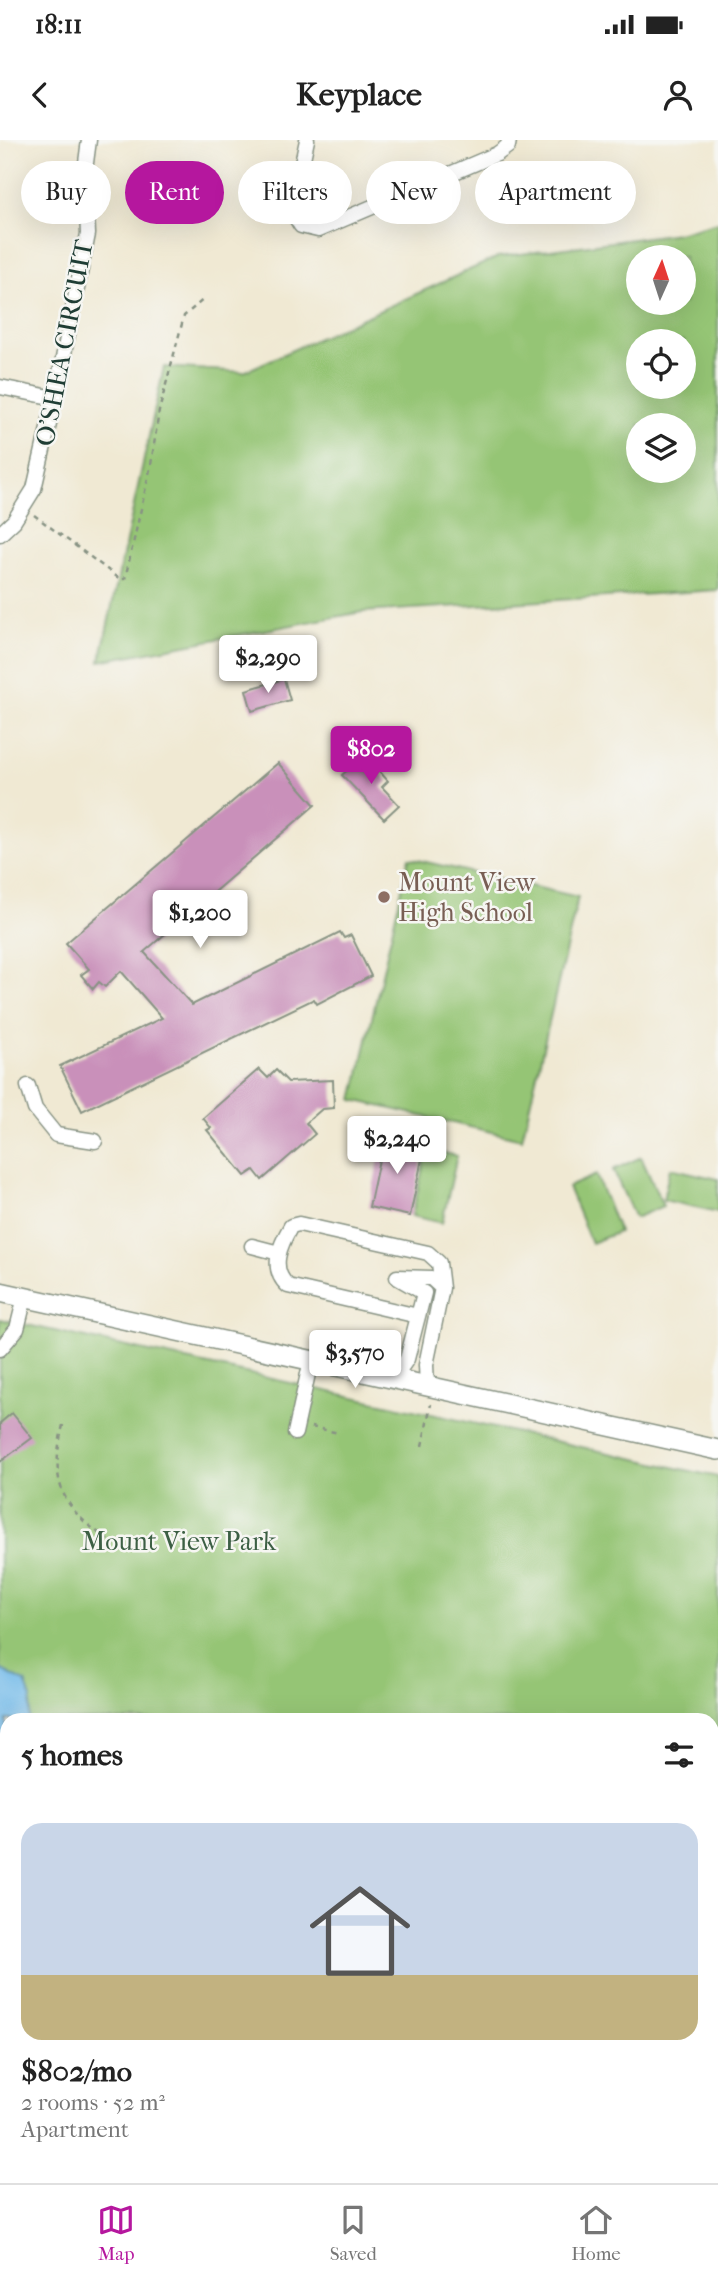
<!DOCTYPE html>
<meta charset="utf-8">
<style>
:root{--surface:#fff;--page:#f2f2f2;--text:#222;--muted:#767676;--line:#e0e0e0;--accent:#b5179e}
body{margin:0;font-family:"IM FELL French Canon",serif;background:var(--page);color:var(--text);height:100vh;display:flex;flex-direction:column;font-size:26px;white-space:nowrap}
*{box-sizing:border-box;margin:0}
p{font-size:23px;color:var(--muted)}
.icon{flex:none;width:38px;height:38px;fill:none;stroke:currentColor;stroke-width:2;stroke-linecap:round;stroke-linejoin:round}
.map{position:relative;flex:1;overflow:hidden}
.drawer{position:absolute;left:0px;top:1573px;width:719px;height:471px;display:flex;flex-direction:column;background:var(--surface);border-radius:21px 21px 0 0;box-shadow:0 7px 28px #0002}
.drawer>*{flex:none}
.top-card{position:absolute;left:21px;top:21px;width:677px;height:63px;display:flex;gap:14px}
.needle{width:46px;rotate:3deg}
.tools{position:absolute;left:626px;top:105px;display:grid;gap:14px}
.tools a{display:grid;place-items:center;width:70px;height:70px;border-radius:50%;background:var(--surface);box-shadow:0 7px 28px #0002;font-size:35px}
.price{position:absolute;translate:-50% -60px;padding:0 16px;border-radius:7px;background:#fff;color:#222;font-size:23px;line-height:46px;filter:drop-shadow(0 2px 4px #0008)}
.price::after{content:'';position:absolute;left:50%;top:42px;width:21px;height:16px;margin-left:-10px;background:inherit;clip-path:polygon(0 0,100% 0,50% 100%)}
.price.selected{background:var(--accent);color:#fff}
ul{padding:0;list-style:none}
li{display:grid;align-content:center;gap:14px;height:371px;padding:0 21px}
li+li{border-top:2px solid var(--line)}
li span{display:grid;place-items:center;height:217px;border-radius:21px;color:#555}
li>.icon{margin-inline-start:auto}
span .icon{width:126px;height:126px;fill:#fffc;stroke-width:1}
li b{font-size:30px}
h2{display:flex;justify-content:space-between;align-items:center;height:84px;padding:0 21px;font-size:30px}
.pill{padding:0 24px;border-radius:32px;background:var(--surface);box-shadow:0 7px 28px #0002;font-size:24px;line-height:63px}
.pill.selected{background:var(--accent);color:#fff}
.status{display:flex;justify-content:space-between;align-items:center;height:49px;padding:0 35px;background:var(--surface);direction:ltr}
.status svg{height:19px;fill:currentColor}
header{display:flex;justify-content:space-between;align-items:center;height:91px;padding:0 21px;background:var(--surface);font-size:32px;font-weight:700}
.menu{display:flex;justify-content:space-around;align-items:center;height:98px;border-top:2px solid var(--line);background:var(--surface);font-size:19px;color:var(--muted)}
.menu a{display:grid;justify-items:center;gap:4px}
.menu .selected{color:var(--accent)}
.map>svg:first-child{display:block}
.green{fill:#95c575;stroke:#5a8154;stroke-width:2;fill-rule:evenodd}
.water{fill:#71b9e9;stroke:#487b8e;stroke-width:2}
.building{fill:#c990ba}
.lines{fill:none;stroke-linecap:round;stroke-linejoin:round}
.minor-casing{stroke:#889384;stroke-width:17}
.major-casing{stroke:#889384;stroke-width:22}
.path{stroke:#889384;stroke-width:2.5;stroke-dasharray:5 5;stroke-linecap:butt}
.minor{stroke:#fff;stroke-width:14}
.major{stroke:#fff;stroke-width:19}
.education-dot{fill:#8d6e63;stroke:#f6f6f2;stroke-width:2.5}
.labels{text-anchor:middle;stroke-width:5;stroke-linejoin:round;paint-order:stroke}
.street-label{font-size:26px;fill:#1f3d34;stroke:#f6f6f2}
.education-label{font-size:26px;fill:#785e54;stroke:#f6f6f2;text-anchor:start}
.park-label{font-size:26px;fill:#3c5f44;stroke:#f6f6f2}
</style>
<div class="status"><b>18:11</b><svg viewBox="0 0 49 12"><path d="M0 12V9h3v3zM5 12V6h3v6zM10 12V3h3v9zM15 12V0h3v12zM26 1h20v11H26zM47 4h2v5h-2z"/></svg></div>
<header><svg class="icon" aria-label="back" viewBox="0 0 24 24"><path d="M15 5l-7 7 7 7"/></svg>Keyplace<svg class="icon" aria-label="person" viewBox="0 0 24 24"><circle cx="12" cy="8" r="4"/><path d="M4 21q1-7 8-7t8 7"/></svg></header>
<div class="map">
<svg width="718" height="2043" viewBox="0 0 718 2043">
<rect width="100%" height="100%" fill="#f6f6f2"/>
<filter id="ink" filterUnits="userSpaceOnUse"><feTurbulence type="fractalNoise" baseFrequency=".0143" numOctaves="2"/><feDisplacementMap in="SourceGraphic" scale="14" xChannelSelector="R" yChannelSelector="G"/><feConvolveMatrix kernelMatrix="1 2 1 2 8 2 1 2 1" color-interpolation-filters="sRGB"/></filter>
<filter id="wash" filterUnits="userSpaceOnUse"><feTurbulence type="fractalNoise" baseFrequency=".00686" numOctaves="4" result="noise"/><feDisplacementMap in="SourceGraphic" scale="28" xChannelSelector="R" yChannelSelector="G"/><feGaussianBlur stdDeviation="1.57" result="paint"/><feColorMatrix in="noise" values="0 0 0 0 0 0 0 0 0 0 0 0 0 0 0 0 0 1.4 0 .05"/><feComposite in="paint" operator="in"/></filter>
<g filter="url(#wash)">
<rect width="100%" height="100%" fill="#f0e9d3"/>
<!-- green -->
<path class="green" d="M718,82V450L362,472L100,521L164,227L244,232L498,117L678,93ZM639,117H684V163H639ZM639,201H684V247H639ZM684,285V331H639V285Z
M409,718L578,757L522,999L353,960Z
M427,1009L457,1016L442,1083L412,1076Z
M641,1017L663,1066L635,1078L613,1030Z
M670,1028L718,1039V1072L663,1060Z
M596,1035L619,1092L591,1103L568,1047Z
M0,1179L718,1337V2043H0ZM7,1580H712V2037H7Z"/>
<!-- water -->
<path class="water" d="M0,1529L25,1542L31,1558L29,1580H7V1741L0,1785Z"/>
<g id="blocks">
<!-- building -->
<path class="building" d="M284,539L290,560L252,571L246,550Z
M365,615L388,641L382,647L399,665L384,679L342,635Z
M278,623L315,665L144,812L192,865L340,792L344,798L351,795L371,836L317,864L314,859L82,971L60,926L162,878L121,831L105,847L99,842L93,849L81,835L89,829L66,803Z
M259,929L268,938L276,930L288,942L333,940L334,968L322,969L306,983L315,994L262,1040L254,1030L245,1036L207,990L211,988L203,978Z
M384,996L425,1005L410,1076L369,1067Z
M12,1273L32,1298L0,1322V1283Z"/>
</g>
</g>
<g filter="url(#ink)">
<use href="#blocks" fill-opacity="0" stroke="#889384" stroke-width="2"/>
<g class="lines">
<defs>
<path id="minor" d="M307,0L295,56L296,78L301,86L318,90L497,14L508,6L509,0
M0,247L55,258
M0,394L14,381L34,349L55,258L88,94L85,30L89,0
M28,946L35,969L56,995L95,1001
M252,1106L279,1113
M397,1137L431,1138L442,1148L426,1225L427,1245
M418,1176L288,1146C269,1129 280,1105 291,1086L299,1084L428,1113L439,1123L442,1148
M0,1209L17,1189L25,1157
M394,1238L407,1219L424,1153L398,1138
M295,1293L311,1220"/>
<path id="major" d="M0,1152L718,1310"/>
</defs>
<!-- minor casing -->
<use href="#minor" class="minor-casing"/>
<!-- major casing -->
<use href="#major" class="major-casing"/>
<!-- path -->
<path class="path" d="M34,375L120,439H125L151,325L159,271L184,176L205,158
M63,1285C54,1323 53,1353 85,1382C95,1391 106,1397 114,1407
M311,1287L339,1293
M422,1306L431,1264"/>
<!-- minor -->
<use href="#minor" class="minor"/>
<!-- major -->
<use href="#major" class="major"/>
</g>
</g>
<!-- markers -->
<circle class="education-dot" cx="384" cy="757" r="7"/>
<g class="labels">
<!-- street labels -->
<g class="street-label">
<text transform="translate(64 203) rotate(-79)" y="9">O'SHEA CIRCUIT</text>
</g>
<!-- education labels -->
<g class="education-label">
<text x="398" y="751">Mount View<tspan x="398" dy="30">High School</tspan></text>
</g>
<!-- park labels -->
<g class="park-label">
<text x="179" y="1410">Mount View Park</text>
</g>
</g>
</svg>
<div class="tools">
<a><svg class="needle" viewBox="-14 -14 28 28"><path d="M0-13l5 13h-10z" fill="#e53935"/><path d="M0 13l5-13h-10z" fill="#767676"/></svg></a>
<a><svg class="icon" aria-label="locate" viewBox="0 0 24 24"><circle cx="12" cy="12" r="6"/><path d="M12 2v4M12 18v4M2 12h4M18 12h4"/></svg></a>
<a><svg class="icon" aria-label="layers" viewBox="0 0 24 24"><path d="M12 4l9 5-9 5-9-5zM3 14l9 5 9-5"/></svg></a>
</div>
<b class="price" style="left:268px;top:555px">$2,290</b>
<b class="price selected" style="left:371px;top:646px">$802</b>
<b class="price" style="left:200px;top:810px">$1,200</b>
<b class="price" style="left:397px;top:1036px">$2,240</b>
<b class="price" style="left:355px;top:1250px">$3,570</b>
<div class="top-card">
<a class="pill">Buy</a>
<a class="pill selected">Rent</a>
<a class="pill">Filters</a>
<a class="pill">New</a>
<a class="pill">Apartment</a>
</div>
<section class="drawer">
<h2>5 homes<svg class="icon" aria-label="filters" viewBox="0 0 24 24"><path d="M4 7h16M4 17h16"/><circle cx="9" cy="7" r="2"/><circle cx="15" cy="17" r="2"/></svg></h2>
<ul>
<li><span style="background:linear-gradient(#c9d6e8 70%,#c2b280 0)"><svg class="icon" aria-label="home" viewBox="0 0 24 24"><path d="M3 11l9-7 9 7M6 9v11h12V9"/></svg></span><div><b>$802/mo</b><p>2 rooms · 52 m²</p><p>Apartment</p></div></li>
</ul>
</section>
</div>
<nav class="menu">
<a class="selected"><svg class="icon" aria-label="map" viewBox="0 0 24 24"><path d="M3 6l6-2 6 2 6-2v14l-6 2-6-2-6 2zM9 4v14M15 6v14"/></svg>Map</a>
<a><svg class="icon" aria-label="saved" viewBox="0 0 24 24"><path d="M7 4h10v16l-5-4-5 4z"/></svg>Saved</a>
<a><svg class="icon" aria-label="home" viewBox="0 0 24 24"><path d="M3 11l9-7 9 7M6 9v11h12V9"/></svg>Home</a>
</nav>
